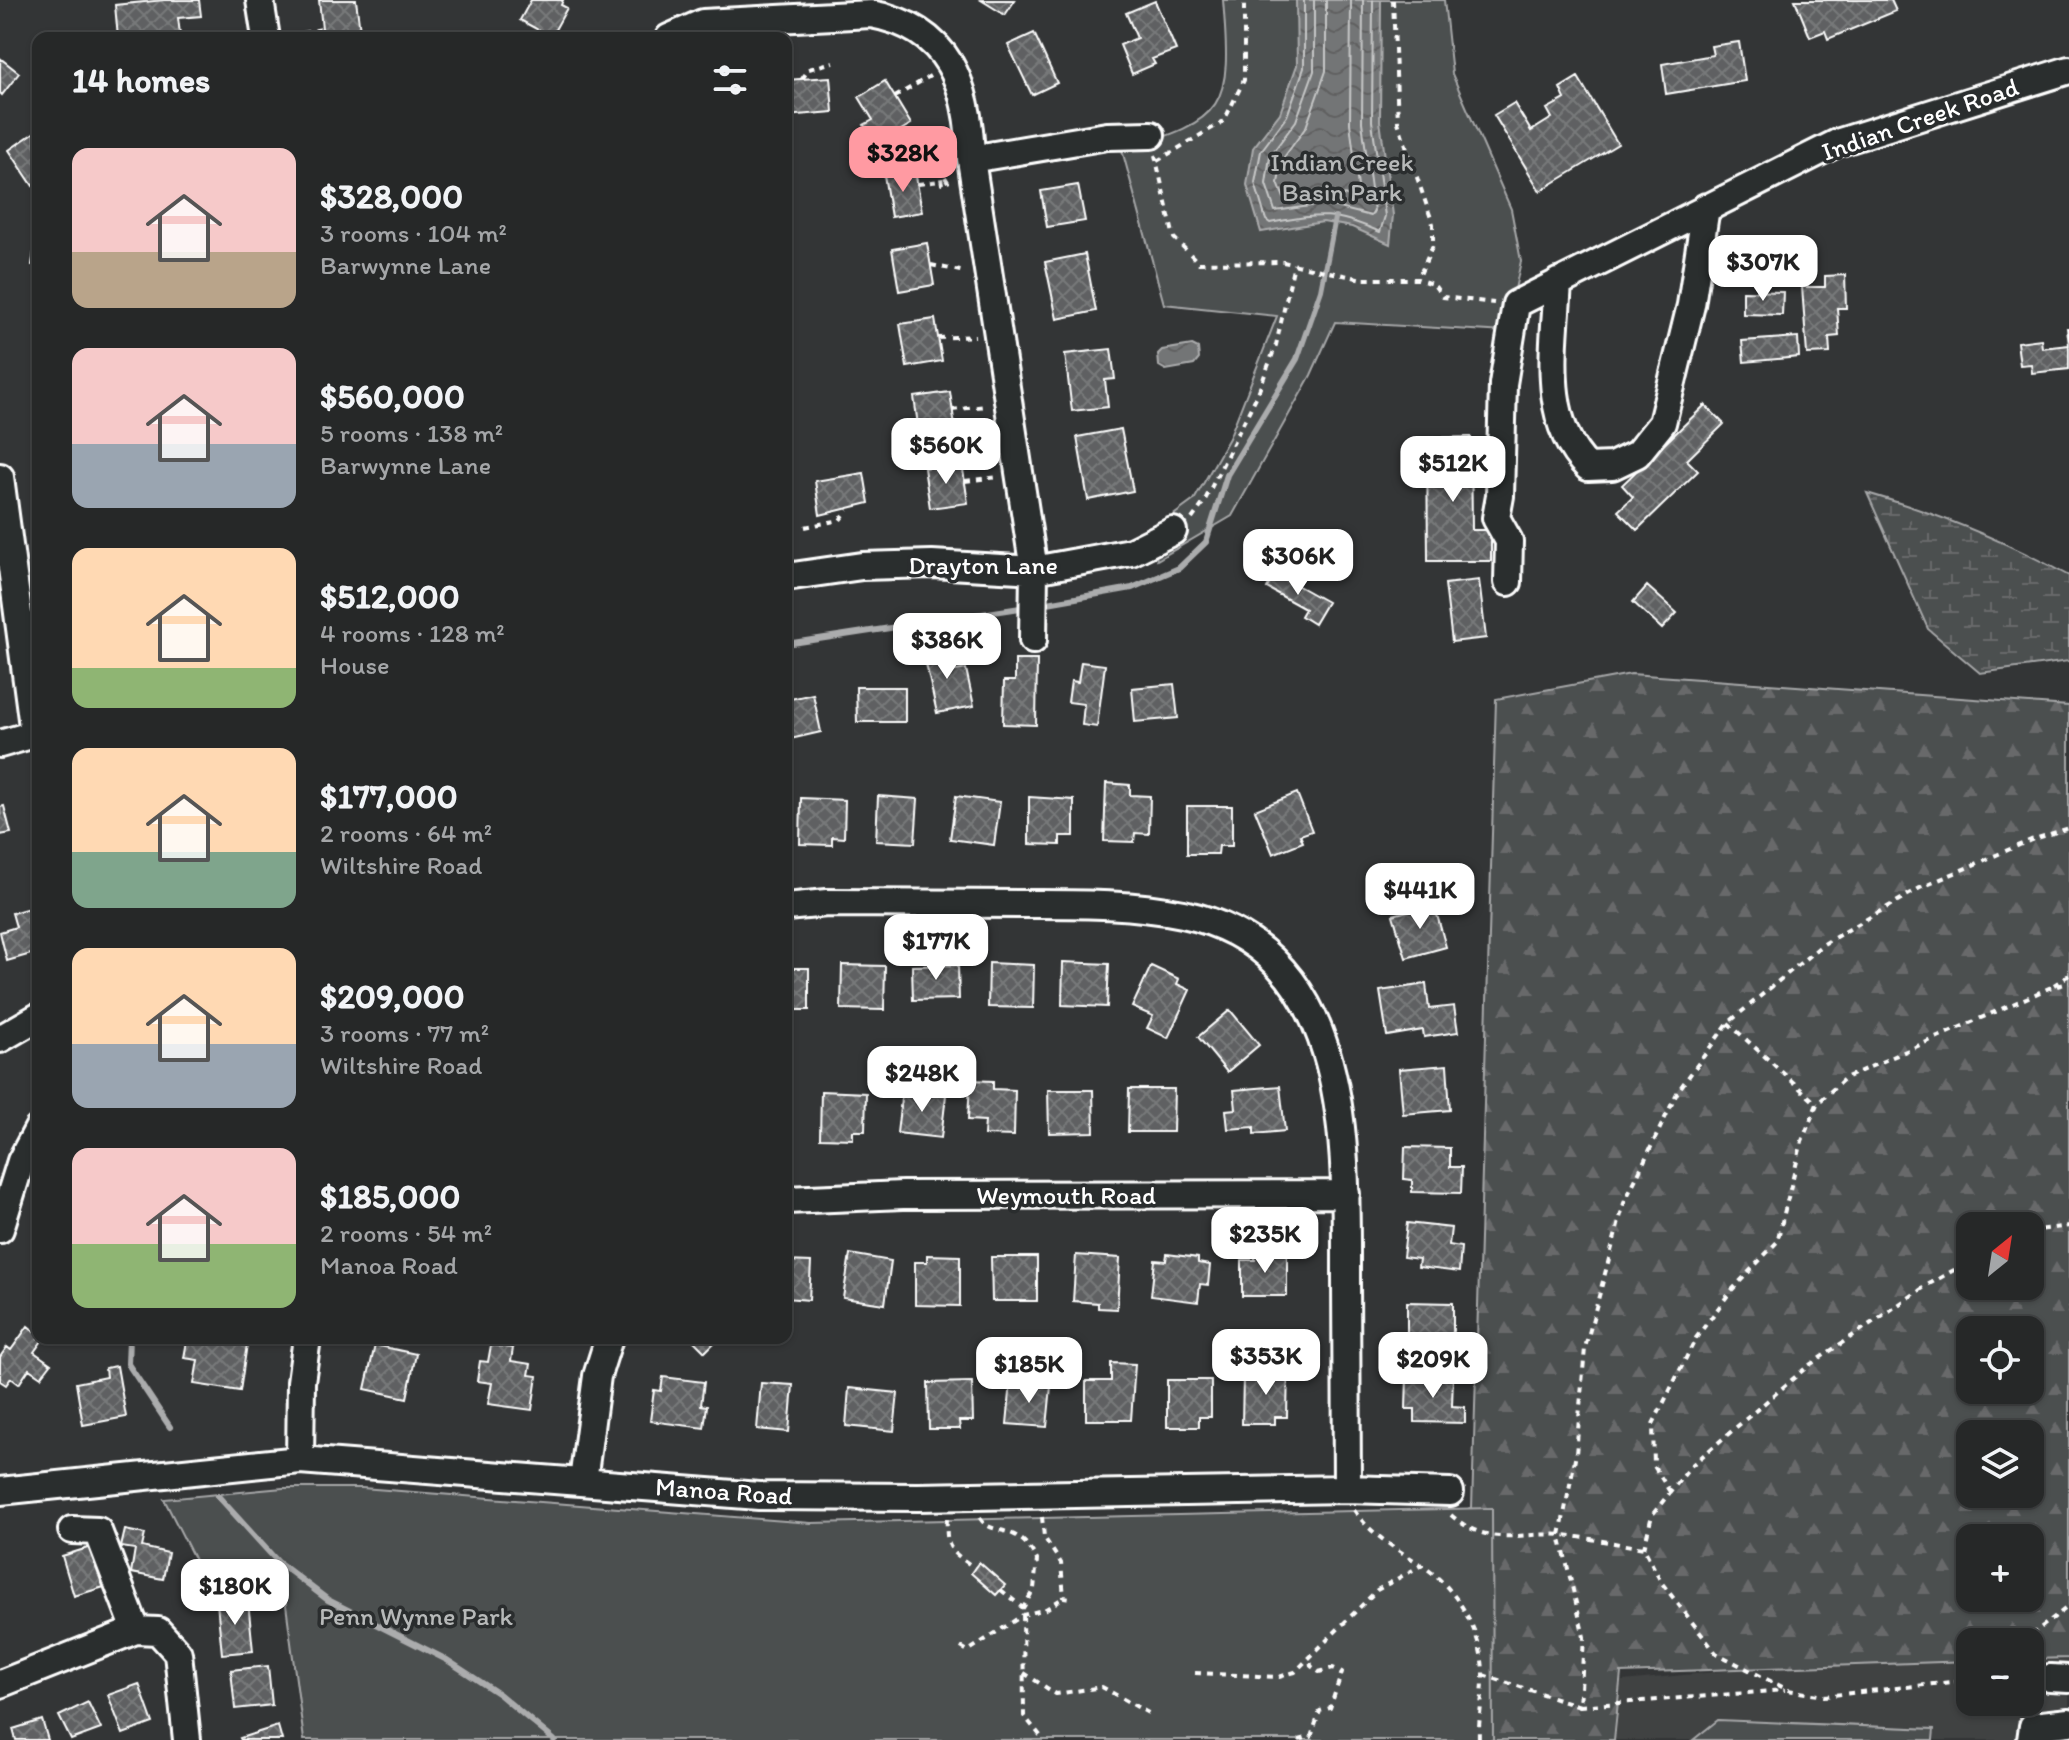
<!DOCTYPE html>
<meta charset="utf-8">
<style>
:root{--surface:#262828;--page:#323434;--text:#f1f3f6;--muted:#a4a6a8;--line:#424445;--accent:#ff9aa2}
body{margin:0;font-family:Itim,sans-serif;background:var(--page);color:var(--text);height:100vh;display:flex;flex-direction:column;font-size:30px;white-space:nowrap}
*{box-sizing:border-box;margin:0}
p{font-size:26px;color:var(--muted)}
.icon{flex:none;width:44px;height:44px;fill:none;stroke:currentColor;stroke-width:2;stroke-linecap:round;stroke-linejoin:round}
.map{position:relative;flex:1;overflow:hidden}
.drawer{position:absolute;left:32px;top:32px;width:760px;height:1312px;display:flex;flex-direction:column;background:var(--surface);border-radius:16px;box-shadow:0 2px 6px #0004,0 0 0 2px var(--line)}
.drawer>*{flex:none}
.needle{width:52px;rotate:30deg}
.tools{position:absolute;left:1956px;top:1212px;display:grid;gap:16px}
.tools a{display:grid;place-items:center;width:88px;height:88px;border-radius:16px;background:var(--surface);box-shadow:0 2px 6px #0004,0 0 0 2px var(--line);font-size:40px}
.price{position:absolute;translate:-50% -68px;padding:0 18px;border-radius:16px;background:#fff;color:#222;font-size:26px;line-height:52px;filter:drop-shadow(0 2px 4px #0008)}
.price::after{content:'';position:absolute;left:50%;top:48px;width:24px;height:18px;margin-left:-12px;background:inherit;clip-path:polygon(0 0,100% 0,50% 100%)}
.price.selected{background:var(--accent);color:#111}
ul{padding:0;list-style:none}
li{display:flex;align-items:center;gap:24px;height:200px;padding:0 40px}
li span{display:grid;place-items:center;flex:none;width:224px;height:160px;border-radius:16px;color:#555}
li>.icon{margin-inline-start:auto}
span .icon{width:96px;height:96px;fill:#fffc;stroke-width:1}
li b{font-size:34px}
h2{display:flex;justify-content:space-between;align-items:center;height:96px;padding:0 40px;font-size:34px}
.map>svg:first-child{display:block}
.built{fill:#404243}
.forest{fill:url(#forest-firs);stroke:#a6a7a8;stroke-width:2;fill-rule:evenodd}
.wetland{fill:url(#wetland-marsh);stroke:#a6a7a8;stroke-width:2}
.park{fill:#4c4f50;stroke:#a6a7a8;stroke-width:2}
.water{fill:url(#water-waves);stroke:#abacad;stroke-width:2}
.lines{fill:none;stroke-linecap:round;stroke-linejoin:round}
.shore{stroke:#c7c8c8;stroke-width:2}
.stream{stroke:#abacad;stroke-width:6}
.building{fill:url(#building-cross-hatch);stroke:#fff;stroke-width:2}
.minor-casing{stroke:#fff;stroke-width:32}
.path{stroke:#fff;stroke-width:4;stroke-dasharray:6 6;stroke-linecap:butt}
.minor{stroke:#2a2d2e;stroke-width:26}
.labels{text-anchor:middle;stroke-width:7;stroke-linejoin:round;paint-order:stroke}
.street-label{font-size:26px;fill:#fff;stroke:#2a2d2e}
.park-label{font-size:26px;fill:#b7b9b9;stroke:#2a2d2e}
</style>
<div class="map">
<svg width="2069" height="1740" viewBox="0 0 2069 1740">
<defs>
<pattern id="forest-firs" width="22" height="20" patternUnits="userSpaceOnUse" patternTransform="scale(2)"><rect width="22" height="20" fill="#4c4f50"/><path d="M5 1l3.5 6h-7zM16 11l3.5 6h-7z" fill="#67696a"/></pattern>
<pattern id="wetland-marsh" width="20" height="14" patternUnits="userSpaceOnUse" patternTransform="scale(2)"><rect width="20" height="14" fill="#4c4f50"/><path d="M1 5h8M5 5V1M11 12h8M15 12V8" fill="none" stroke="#67696a"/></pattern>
<pattern id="water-waves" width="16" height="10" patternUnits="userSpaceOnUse" patternTransform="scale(2)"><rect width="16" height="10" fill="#737576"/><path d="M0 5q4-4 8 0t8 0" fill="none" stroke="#606061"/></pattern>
<pattern id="building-cross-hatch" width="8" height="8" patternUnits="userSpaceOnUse" patternTransform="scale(2)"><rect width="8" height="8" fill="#5f6162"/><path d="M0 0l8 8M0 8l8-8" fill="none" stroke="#77797a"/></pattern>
</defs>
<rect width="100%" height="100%" fill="#333536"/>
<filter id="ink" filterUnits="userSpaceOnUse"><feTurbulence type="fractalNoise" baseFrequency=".0125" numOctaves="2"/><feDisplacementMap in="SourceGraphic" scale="16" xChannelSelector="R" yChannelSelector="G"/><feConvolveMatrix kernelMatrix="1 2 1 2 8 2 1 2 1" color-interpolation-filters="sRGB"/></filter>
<g filter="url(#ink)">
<!-- built -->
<path class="built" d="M2069,1637V1740H1559L1562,1687L1970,1647V1702H2030V1642Z"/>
<!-- forest -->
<path class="forest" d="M1631,674L2069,706V1658L2030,1659V1642H1970V1661L1621,1673L1614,1740H1193L1315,1546L1472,1508L1496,699ZM1970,1226H2030V1286H1970ZM1970,1330H2030V1390H1970ZM1970,1434H2030V1494H1970ZM1970,1538H2030V1598H1970Z"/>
<!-- wetland -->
<path class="wetland" d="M1867,493C1939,514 2004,540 2069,576V661L1980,673L1928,629Z"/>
<!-- park -->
<path class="park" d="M1223,0H1444L1452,74L1511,209L1521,261L1506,332L1335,322L1311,375L1232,516L1157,560L1149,533L1194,500L1229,438L1277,316L1164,304L1122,150C1227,120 1232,107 1223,0Z
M283,1488H362L811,1523L1492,1508L1493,1740H304L284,1590L209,1588L164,1499Z
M1718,1720L1934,1729L1933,1740H1693Z"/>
<!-- water -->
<path class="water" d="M1296,0H1381L1380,121L1393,215L1390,244L1352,227L1323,222L1261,232L1247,185L1253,148L1280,113L1297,65Z
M1192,345L1198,348L1199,359L1194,365L1166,370L1159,366L1158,354L1162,350Z"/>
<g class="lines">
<!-- shore -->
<path class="shore" d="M1304,0V68L1287,116L1261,151L1255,183L1266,220L1270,223C1321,214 1332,211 1380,232L1385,216L1372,121L1373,0
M1314,0V71L1296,121L1270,156L1266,184L1275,211L1324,204L1371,216L1374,211L1362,122L1363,0
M1326,0V71L1306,127L1282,160L1278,183L1284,198L1322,192L1355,197L1359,195L1350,123L1351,0"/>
<!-- stream -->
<path class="stream" d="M1042,604L1132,588L1179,568L1206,542L1227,475L1297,359L1321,290L1335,218
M786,644L1027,607
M129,1338L128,1364L170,1427
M218,1496L278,1562L328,1600L447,1660L499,1694L554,1740"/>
</g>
<!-- building -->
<path class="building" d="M164,0H199L201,16L178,18L180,34L118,38L115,5Z
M319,0H356L361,38H323Z
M531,0H563L561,5L567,8L551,37L520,20Z
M981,0H1015L1005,15Z
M1795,0H1891L1896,11L1828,39L1825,31L1810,37Z
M1155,1L1176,50L1152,59L1155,64L1132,74L1120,45L1137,38L1126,13Z
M1034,33L1057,83L1032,95L1008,45Z
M1739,42L1745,81L1666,94L1662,64L1713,55L1711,46Z
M0,58L19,73L2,95L0,93Z
M830,77L833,112L786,116V80Z
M1578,77L1618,144L1540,191L1494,115L1514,103L1531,131L1552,118L1547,109L1565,99L1560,88Z
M885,81L911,124L884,140L879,133L871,137L864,125L873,120L859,97Z
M35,132L38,182L33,186L9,150Z
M915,170L922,212L891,217L884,175Z
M1078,185L1085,221L1047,227L1041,191Z
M36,238H38V266L32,265Z
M927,243L934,285L899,291L892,249Z
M1085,254L1096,311L1057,319L1045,262Z
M1845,275L1846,308H1837L1839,336L1829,337L1830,353L1807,354L1802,287H1825V276Z
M1743,291L1783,292L1782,315L1743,314Z
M935,319L942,361L907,367L900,324Z
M2067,328H2069V369L2032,373L2031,364L2020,365L2017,342L2041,339L2042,348L2069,345Z
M1798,337L1799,357L1744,362L1742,341Z
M1111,349L1115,379L1105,380L1108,407L1072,411L1065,354Z
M950,392L956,434L920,439L914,397Z
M1705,405L1724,424L1687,460L1698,471L1637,530L1618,511L1633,497L1622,485Z
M1121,429L1133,491L1088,500L1077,437Z
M1471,437L1472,530H1491V561H1428L1427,438Z
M962,463L968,503L930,508L924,468Z
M864,473L869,503L820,515L815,481Z
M1275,573L1327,602L1314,624L1301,616L1305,609L1267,588Z
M1479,580L1486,638L1452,642L1445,584Z
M1647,586L1677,613L1662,629L1633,602Z
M943,642L950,672L966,669L974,706L937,713L922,646Z
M1015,660H1037L1036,725L1003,724L1004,681H1015Z
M1081,662L1105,665L1097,727L1082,725L1084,704L1068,702L1071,681L1078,682Z
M1174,684L1178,718L1135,722L1132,688Z
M856,687H905V722H857Z
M813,694L821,732L786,740V700Z
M1106,783L1130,785V795L1150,796L1149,834L1135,833L1134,842L1104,841Z
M1297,793L1312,831L1300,835L1303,842L1273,854L1255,810Z
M878,796L918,799L915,843L876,841Z
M956,796L1000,802L994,845L950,839Z
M1029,797L1074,800V836H1060V845L1029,844Z
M801,798L845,800L844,838L832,837V845L800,844Z
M4,806L11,833L0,835V807Z
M1187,806H1232V846H1219L1218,854H1187Z
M1434,904L1446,947L1406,958L1393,915Z
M33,907L38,924V952L7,961L0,932L16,927L12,913Z
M1063,962L1109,964L1107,1007L1062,1005Z
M989,963L1034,965L1033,1008L988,1007Z
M842,965L885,966L884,1010L841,1009Z
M958,965L959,999L913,1000L912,966Z
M1151,966L1179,979L1177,984L1190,990L1168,1038L1147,1028L1153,1016L1132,1007Z
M786,968H809V1010H786Z
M1426,984L1429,1009L1454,1006L1458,1032L1424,1037L1423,1030L1387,1036L1380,991Z
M1230,1010L1259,1045L1227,1072L1198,1037Z
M1447,1065L1450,1110L1403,1114L1399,1069Z
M970,1080L993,1081V1089L1015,1090L1014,1136L984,1135L985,1121L968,1120Z
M1280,1086L1285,1131L1254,1134V1127L1228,1129L1226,1110L1236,1109L1234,1090Z
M1129,1089H1174L1173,1132H1128Z
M902,1090L946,1095L941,1138L897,1133Z
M1048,1090H1093L1094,1132L1049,1133Z
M821,1091L866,1093L865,1131H853V1139L820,1138Z
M1405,1147L1450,1148V1167H1462L1461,1193L1412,1192V1180L1404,1179Z
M1407,1223L1451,1228L1449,1245L1461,1247L1459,1272L1418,1267L1419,1259L1403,1257Z
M1255,1252H1287V1296H1242V1260H1255Z
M850,1254L891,1261L885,1304L843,1298Z
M1167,1254L1198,1258V1263L1210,1265L1208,1285L1200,1284L1198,1302L1151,1296L1155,1260L1166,1261Z
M927,1255L960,1256V1306L915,1305V1262H927Z
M1076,1255L1120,1258L1117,1309L1098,1308V1303L1073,1301Z
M991,1257H1037V1301H992Z
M786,1261L811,1262L809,1300L786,1298Z
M1407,1302L1453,1303V1349L1407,1348Z
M28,1326L38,1334V1338H44L34,1352L51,1364L41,1377L29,1369L19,1384L11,1378L6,1385L0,1381V1357L7,1347L11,1350Z
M191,1338H222L247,1344L240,1391L194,1384L198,1360L184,1358L187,1341Z
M691,1338H719L705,1352Z
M375,1345L416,1354L407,1398L365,1389Z
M491,1345L513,1348L511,1361L531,1364L529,1375L537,1376L532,1410L488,1404L492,1383L477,1381L480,1361L488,1362Z
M1111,1363L1135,1364L1131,1420H1086V1381H1111Z
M1272,1364H1288L1287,1417H1275V1424H1242L1243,1377H1272Z
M117,1366L126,1417L83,1425L76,1383L106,1377L105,1368Z
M1407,1376L1453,1377L1452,1406L1465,1407V1423L1415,1422V1409H1406Z
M663,1377L704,1382L701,1405L707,1406L704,1428L650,1421L654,1390L661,1391Z
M1167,1380H1211V1417H1199V1427H1167Z
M972,1382L973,1421H959L960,1429H929L928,1383Z
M1011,1382L1051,1386L1047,1427L1007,1424Z
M761,1383L793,1385L789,1432L757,1429Z
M849,1388L898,1393L894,1431L846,1426Z
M125,1530L145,1534L142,1547L168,1553L163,1579L131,1573L135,1549L121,1547Z
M91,1547L104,1587L74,1596L62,1556Z
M979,1562L1005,1585L996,1595L971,1573Z
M248,1601L253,1651L222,1654L217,1603Z
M268,1666L272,1705L235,1709L231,1670Z
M139,1684L153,1723L123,1734L108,1695Z
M88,1702L101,1729L71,1740L59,1716Z
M42,1720L48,1740H16L13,1729Z
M278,1726L282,1740H241L240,1738Z"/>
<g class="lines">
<defs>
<path id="minor" d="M260,0L266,38
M669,38L703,23L871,14C950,28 969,86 971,159L1034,570L1033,640
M971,159L1107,136L1151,135
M1558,282C1555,342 1540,421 1588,467L1612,466L1637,454L1662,423L1691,305L1706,207
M0,477L34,734
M786,577L862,566L932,564L1034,570L1131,552L1173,531
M1508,582L1509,541L1496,518L1500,496L1503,384L1516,304L1837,143L2069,70
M0,744L38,733
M786,907L827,903C891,903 956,904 1021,904C1076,904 1130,903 1183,914C1352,950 1346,1141 1346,1277C1347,1347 1347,1418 1347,1489
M0,1039L38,1017
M786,1200L903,1195L1346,1194
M0,1229L21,1161L38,1129
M300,1460L301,1382L307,1338
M583,1481L597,1376L609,1338
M0,1491L300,1460L759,1496L918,1497L1347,1489L1450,1492
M72,1530L98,1531L136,1630
M2050,1678L2069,1679
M0,1684L136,1630L158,1631L178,1653L187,1740
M2031,1740L2033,1726L2069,1722"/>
</defs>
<!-- minor casing -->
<use href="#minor" class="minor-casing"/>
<!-- path -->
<path class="path" d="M1393,0L1398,122L1433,224V245L1418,279
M303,33L322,29
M802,79L809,69L833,62
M895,97L930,76
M1155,155L1174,238L1199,263L1283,262L1362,279H1418L1434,285L1443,297L1494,303
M1157,161L1224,121L1244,80V0
M945,177L948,182L942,184L941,178Z
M918,184L939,181
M931,265L965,272
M938,338L975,336
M952,410L985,406
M965,481L998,477
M1192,519L1203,504L1258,393L1276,345L1294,264
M805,527L840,520L848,510
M2054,985L2069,975
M1728,1023L1817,1104
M2030,1231L2069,1226
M1670,1492L1654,1466L1653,1424L1696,1338L1731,1291L1777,1242L1802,1141L1817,1104L1845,1078L2049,988L2069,983
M1354,1510C1371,1535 1395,1548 1420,1564C1457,1588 1484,1633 1483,1678C1483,1699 1478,1719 1479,1740
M1451,1515C1490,1549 1519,1531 1563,1535C1590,1538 1617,1544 1644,1548L1661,1582L1716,1653L1788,1690L1824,1696L1970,1680
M1042,1517L1044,1537L1061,1563L1064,1597L1071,1598
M980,1518C992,1538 1017,1520 1037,1560L1034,1589L1023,1608L1024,1716L1044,1740
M947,1519C945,1549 951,1551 975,1568
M1644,1548L1652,1515L1692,1465L1808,1366L1929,1284L1970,1261
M1001,1590L1023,1608
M2022,1642L2069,1606
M961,1647L968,1651L1023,1615L1046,1609L1064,1597
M1024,1673L1056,1694L1102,1687L1150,1714
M1195,1673L1279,1677L1295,1672L1377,1590L1422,1565
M1483,1675L1580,1706L1584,1637L1560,1535L1576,1454L1585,1348L1624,1203L1678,1091L1728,1023L1822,945L1920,888L2031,840L2069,828
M1580,1706L1785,1690
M1299,1740L1311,1737L1320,1711L1330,1708L1342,1672L1333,1668L1319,1672L1311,1666L1310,1656"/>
<!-- minor -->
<use href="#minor" class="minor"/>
</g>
</g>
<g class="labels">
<!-- street labels -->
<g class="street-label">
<text transform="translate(1920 119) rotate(-19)" y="9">Indian Creek Road</text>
<text x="983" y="574">Drayton Lane</text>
<text x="1066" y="1204">Weymouth Road</text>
<text transform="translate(724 1491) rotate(4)" y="9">Manoa Road</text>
</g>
<!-- park labels -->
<g class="park-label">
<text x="1342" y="171">Indian Creek<tspan x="1342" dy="30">Basin Park</tspan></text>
<text x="416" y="1625">Penn Wynne Park</text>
</g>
</g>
</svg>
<div class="tools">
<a><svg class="needle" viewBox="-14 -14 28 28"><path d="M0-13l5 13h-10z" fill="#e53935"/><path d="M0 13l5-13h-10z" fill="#a4a6a8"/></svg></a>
<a><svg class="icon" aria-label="locate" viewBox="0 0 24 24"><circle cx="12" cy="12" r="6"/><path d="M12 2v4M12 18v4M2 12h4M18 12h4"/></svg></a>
<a><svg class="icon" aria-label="layers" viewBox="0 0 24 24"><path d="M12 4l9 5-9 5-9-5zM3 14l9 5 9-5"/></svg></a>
<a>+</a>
<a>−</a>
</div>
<b class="price selected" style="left:903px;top:194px">$328K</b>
<b class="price" style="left:1763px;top:303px">$307K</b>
<b class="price" style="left:946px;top:486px">$560K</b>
<b class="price" style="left:1453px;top:504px">$512K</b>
<b class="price" style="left:1298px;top:597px">$306K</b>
<b class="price" style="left:947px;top:681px">$386K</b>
<b class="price" style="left:1420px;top:931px">$441K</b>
<b class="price" style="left:936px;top:982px">$177K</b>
<b class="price" style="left:922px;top:1114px">$248K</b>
<b class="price" style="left:1265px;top:1275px">$235K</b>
<b class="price" style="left:1266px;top:1397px">$353K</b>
<b class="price" style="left:1433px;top:1400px">$209K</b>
<b class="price" style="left:1029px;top:1405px">$185K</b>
<b class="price" style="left:235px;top:1627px">$180K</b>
<section class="drawer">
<h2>14 homes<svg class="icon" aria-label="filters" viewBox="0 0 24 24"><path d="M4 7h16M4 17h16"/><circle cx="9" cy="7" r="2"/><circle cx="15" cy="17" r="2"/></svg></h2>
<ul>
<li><span style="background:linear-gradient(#f6c9c9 65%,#b9a48a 0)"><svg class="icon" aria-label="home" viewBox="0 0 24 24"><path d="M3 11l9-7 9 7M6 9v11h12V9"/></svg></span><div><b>$328,000</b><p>3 rooms · 104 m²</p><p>Barwynne Lane</p></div></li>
<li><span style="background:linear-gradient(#f6c9c9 60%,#9aa5b1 0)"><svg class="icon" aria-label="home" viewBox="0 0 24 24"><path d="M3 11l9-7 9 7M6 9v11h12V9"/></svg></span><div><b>$560,000</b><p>5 rooms · 138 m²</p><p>Barwynne Lane</p></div></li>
<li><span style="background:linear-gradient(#ffd9b3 75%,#8fb573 0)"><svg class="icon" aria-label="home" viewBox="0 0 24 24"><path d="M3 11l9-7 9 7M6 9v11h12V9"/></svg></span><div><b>$512,000</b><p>4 rooms · 128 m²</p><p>House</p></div></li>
<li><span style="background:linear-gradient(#ffd9b3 65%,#7fa58c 0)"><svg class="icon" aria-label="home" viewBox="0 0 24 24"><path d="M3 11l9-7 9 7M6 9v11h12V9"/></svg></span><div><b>$177,000</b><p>2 rooms · 64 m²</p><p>Wiltshire Road</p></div></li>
<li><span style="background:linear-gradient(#ffd9b3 60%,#9aa5b1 0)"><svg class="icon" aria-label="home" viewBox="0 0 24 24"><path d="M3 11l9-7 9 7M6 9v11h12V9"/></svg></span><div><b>$209,000</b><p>3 rooms · 77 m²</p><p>Wiltshire Road</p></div></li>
<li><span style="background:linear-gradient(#f6c9c9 60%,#8fb573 0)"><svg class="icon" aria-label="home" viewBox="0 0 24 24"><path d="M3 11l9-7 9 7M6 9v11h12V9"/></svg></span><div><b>$185,000</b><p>2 rooms · 54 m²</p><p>Manoa Road</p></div></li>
</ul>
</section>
</div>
